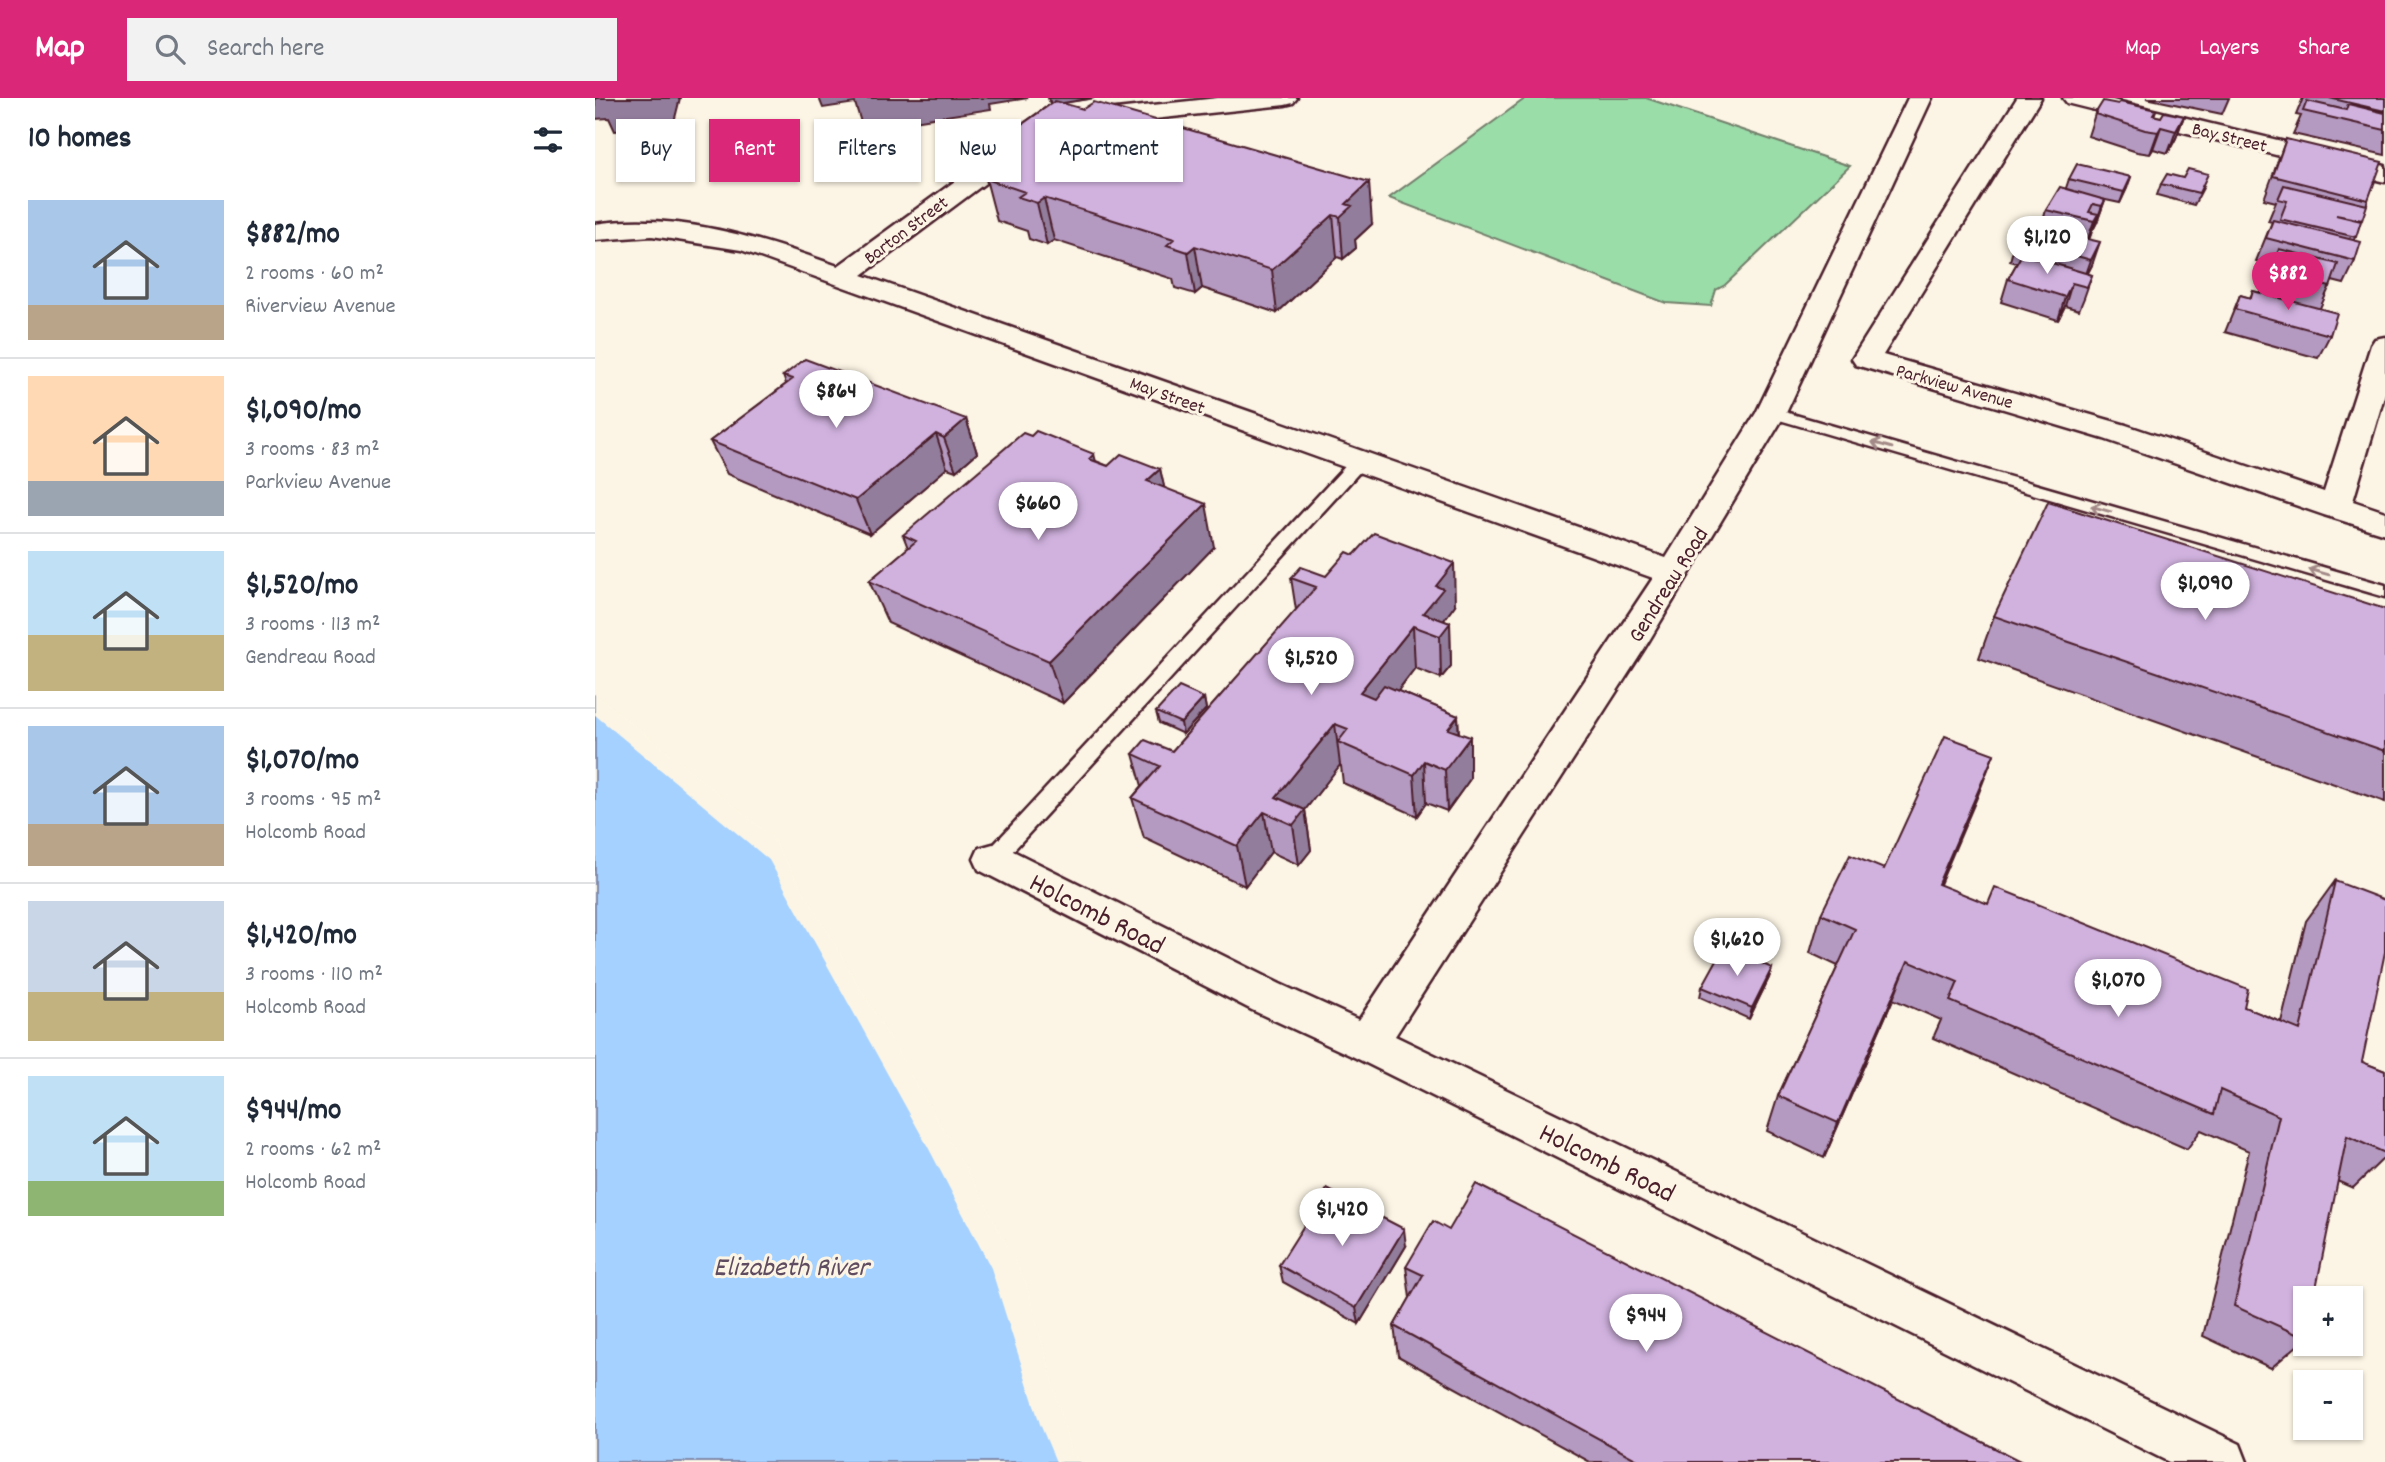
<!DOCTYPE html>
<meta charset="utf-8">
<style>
:root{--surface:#fff;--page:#f2f2f3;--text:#1f2937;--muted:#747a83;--line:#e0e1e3;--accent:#db2777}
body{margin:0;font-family:Dekko,sans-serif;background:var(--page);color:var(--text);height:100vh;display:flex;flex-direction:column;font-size:26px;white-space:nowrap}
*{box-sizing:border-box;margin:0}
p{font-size:23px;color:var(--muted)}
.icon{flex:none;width:38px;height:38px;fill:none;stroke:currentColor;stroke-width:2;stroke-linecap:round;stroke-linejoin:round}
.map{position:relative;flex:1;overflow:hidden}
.drawer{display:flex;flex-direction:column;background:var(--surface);width:595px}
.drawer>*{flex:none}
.guide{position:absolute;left:21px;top:21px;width:665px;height:63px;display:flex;gap:14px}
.fabs{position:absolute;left:1698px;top:1188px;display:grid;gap:14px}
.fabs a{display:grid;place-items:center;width:70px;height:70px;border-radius:0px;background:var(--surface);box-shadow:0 2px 5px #0004;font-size:35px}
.price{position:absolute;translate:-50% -60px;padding:0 16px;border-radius:24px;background:#fff;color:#222;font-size:23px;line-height:46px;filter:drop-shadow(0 2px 4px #0008)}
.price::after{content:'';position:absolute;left:50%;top:42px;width:21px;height:16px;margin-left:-10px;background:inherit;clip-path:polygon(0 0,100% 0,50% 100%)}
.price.active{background:var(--accent);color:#fff}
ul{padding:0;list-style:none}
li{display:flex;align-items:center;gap:21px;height:175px;padding:0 28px}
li+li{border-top:2px solid var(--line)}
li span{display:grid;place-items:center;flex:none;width:196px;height:140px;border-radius:0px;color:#555}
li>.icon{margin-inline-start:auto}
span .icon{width:84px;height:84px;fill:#fffc;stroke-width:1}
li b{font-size:30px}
h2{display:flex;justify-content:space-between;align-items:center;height:84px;padding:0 28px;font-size:30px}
.pill{padding:0 24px;border-radius:0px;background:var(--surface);box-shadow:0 2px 5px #0004;font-size:24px;line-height:63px}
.pill.active{background:var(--accent);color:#fff}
header{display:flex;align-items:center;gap:42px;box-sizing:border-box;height:98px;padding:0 35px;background:var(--accent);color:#fff}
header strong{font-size:33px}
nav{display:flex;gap:38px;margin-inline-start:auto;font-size:24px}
.search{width:490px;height:63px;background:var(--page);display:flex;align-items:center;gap:18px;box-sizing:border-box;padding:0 24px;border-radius:0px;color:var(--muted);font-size:26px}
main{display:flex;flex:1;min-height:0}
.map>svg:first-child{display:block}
.green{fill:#9adda9;stroke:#727e6a;stroke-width:2}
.water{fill:#a4d1ff;stroke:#808aaa;stroke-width:2}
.pier{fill:#fcf5e5}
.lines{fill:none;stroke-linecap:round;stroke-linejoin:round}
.lane-casing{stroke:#4a1f2b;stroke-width:5}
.street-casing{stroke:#4a1f2b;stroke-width:5}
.lane{fill:#fcf5e5;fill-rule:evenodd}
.street{fill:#fcf5e5;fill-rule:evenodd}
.wall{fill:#b499c0;stroke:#4a1f2b;stroke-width:2}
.shaded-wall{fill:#927d9c;stroke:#4a1f2b;stroke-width:2}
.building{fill:#d1b2df;stroke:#4a1f2b;stroke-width:2}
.oneway{stroke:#a38a88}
.labels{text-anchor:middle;stroke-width:6;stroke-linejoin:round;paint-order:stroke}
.far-street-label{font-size:19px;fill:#4a1f2b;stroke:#fcf5e5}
.street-label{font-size:23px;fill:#4a1f2b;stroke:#fcf5e5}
.near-street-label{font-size:28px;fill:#4a1f2b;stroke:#fcf5e5}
.near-water-label{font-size:28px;font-style:italic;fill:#604c60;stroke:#fcf5e5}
</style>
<header>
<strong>Map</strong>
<div class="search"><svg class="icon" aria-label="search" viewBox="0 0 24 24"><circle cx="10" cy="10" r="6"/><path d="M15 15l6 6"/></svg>Search here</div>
<nav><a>Map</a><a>Layers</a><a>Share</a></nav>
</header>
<main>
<section class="drawer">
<h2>10 homes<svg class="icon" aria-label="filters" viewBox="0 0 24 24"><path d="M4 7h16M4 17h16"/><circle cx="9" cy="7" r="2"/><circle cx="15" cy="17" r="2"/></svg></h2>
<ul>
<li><span style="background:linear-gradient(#a9c7e8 75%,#b9a48a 0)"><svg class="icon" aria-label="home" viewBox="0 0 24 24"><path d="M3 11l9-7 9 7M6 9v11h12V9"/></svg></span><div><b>$882/mo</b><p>2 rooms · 60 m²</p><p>Riverview Avenue</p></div></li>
<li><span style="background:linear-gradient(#ffd9b3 75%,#9aa5b1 0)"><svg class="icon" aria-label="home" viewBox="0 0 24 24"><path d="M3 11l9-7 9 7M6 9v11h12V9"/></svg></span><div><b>$1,090/mo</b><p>3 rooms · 83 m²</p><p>Parkview Avenue</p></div></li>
<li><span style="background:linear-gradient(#bfe0f5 60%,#c2b280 0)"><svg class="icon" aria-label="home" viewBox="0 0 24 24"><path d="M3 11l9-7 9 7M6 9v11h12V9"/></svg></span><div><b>$1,520/mo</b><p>3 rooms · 113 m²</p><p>Gendreau Road</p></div></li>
<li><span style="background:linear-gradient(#a9c7e8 70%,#b9a48a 0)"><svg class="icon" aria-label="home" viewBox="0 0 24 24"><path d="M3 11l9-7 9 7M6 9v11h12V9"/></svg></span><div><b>$1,070/mo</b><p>3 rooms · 95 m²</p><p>Holcomb Road</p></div></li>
<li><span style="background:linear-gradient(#c9d6e8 65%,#c2b280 0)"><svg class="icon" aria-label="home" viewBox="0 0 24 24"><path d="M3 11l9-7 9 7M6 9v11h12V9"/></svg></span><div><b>$1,420/mo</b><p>3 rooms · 110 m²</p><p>Holcomb Road</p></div></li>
<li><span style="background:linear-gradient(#bfe0f5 75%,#8fb573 0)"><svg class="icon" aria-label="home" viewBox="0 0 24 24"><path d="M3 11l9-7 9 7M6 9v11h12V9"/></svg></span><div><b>$944/mo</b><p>2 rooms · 62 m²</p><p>Holcomb Road</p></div></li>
</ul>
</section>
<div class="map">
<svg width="1790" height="1364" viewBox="0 0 1790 1364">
<rect width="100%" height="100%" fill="#fcf5e5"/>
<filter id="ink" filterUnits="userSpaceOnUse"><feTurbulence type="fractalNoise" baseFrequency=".0143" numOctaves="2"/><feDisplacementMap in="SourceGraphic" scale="14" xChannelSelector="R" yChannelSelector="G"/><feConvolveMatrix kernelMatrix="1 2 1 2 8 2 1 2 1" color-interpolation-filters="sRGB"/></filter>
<g filter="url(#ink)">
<!-- green -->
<path class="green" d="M931,0H1051L1255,68L1130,187L1121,192L1116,208L1071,205L794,100Z"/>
<!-- water -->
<path class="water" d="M0,598L174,740L381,1094L474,1357L483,1364H0Z"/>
<!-- pier -->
<path class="pier" d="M0,595L177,738L384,1092L432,1186L477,1355L487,1364H461L445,1326L396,1170L333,1049L174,762L0,617Z"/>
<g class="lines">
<defs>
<path id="lane" d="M1176,310L1790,487V499L1171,318L1168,315Z
M764,359L772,364L770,368L405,767L398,769L391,767L388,761L391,755L758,360Z"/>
<path id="street" d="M623,0H702L698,5L690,7L493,28L485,26L481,21L485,16L493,14Z
M1313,0H1337L1191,315L1049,551L800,938L1645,1346L1652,1364H1574L757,958L657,912L384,772L379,761L384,750L398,746L412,750L685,886L764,922L1058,480L146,152L57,138L0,142V126C84,113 165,141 243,168L422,38L431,36L440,38L443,43L440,48L267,177L1071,460L1161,315Z
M1422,0H1446L1288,257L1531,327L1729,394L1776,247L1780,241L1790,239V295L1758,403L1790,414V436L1729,417L1509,341L1261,267L1257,261Z
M1468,0H1509L1790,68V84L1472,5Z"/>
</defs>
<!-- lane casing -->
<use href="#lane" class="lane-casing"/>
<!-- street casing -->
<use href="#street" class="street-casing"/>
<!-- lane -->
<use href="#lane" class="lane"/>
<!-- street -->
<use href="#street" class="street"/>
</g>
<!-- wall -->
<path class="wall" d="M453,0H499L466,5L777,126L760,142L761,150L748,161L742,159L682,215L607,190L600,196L580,190L578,181L459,142L452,147L434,141L432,133L402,123L391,81L392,80L385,56L455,6Z
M1551,0H1634L1627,16Z
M1708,0H1790V57L1698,36L1706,18L1701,17Z
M1523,6L1561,12L1559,18L1566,19L1589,18L1581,40L1573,55L1558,51L1555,56L1542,54L1493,38L1500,16Z
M1691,41L1773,102L1759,142L1760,163L1749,186L1737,183L1725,210L1735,237L1723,260L1630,234L1645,197L1655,200L1658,193L1666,195L1677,167L1661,163L1677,124L1673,123L1681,104L1669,101Z
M1588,80L1609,88L1599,107L1562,97L1566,86Z
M1474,81L1532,90L1525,105L1506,101L1510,102L1502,124L1499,130H1498L1494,141L1497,167L1492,176L1497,177L1489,200L1484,212L1470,208L1463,222L1406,204L1413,181L1422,165L1415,163L1421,141L1446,130L1451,112L1471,90Z
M188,278L371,321L382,355L361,373L352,370L275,436L132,376L115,343L191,286Z
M501,363L513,368L565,371L569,390L619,449L468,605L293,525L274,483L313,450L308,437Z
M731,478L860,507L849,522V523L855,525L856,568L846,580L820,570L803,593L863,618L864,635L875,681L852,713L831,705L822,718L748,685L746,668L745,667L710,712L716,752L704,767L676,754L650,788L549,740L537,700L547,688L538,656L577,653L701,512L696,480Z
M1790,511V704L1384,560L1399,518Z
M609,600L611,611L588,636L564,625L561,614Z
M1399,656L1344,787L1686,924L1711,823L1740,783L1767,964L1790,973V1059L1758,1090L1742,1083L1710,1200V1241L1676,1270L1608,1238L1654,1053L1606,1032L1592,1051L1338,940L1346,922L1298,901L1229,1060L1172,1033L1183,998L1243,868L1215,855L1226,816L1289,771Z
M1177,870L1174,880L1154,921L1105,899L1107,889Z
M854,1132L1427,1364H995L803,1258L799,1228L815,1200L811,1169Z
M811,1148L764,1226L688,1184L684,1167Z"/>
<!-- shaded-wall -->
<path class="shaded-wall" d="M0,0H87H85L78,28L20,33L14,20L0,21Z
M224,0H433L395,6L396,11L268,31L260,5L228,10Z
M454,0H499L456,7Z
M1589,18L1581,40L1573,55L1581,33Z
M1566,29L1558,51L1555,56L1563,34Z
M1536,79L1532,90L1525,105L1529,94Z
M774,84L777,126L760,142L761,150L748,161L745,119L751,106Z
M449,100L459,142L452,147L442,105Z
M1510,102L1502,124L1499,130L1507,108Z
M1503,116L1495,139L1491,146L1499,123Z
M738,117L742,159L682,215L677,172Z
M1505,144L1497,167L1488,185L1496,162Z
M600,148L607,190L600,196L593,154Z
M1477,185L1470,208L1463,222L1470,199Z
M371,321L382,355L361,373L349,340Z
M341,336L352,370L275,436L261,402Z
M499,356L510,399L494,361Z
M565,371L575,414L552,383Z
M611,406L619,449L468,605L454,563Z
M859,465L860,507L849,522V532L855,525L856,568L846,580L845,538L828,515L841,488Z
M818,528L820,570L769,636L765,594Z
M609,600L611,611L588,636L586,625Z
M863,618L864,654L875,639V681L852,713L850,672L853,631Z
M740,626L745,667L710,712L716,752L704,767L698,727L681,699Z
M1399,656L1383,697L1328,826L1343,786Z
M829,663L831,705L822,718L819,677Z
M669,714L676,754L650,788L642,748Z
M1313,863L1298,901L1229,1060L1243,1025Z
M1177,870L1174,880L1154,921L1157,910Z
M809,1131L811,1148L764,1226L761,1210Z"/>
<!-- building -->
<path class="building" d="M1734,0H1790V13Z
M460,3L488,11L499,4L774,84L751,106L757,108L745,119L738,117L677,172L600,148L593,154L572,147L579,141L449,100L442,105L423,99L430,94L391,81L414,65L385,56Z
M1508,3L1523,6L1525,4L1561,12L1558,17L1566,19L1569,14L1589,18L1581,33L1566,29L1563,34L1550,32L1500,16Z
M1712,3L1751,12L1753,6L1790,15V32L1708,13Z
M1691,41L1787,64L1773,102L1678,78Z
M1482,66L1536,79L1529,94L1474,81Z
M1593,71L1613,76L1604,95L1566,86L1572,76L1588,80Z
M1689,87L1772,107L1767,122L1741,117L1766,123L1761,139L1685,121L1692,103L1683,101Z
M1465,89L1510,102L1507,108L1498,106L1494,114L1503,116L1499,123L1451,112Z
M1678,122L1766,144L1760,163L1671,140Z
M1430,126L1505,144L1496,162L1421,141Z
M1684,151L1743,166L1735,189L1675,174Z
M1427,156L1497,177L1492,189L1477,185L1470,199L1413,181Z
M1658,193L1742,215L1735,237L1640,211L1645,197L1656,200Z
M210,261L371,321L349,340L341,336L261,402L115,343L198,281L188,278Z
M441,333L499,356L494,361L513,368L526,356L565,371L552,383L611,406L454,563L274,483L321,443L308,437L428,335L436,338Z
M1453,404L1790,511V653L1399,518Z
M779,435L859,465L841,488L848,491L828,515L855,525L845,538L818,528L765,594L779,600L789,587L863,618L853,631L875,639L850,672L829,663L819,677L743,644L753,631L740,626L681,699L710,712L698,727L669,714L642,748L537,700L565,668L538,656L550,642L577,653L721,489L696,480L706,469L731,478L752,454L759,457Z
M584,589L609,600L586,625L561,614Z
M1350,638L1399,656L1343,786L1393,806L1400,789L1653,891L1649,909L1705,932L1740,783L1790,802V854L1767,964L1790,973V1055L1752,1038L1719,1200H1710V1240L1639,1208L1684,1018L1625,992L1619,1016L1355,903L1363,884L1313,863L1243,1025L1183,998L1260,831L1226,816L1255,757L1289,771Z
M1129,849L1177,870L1157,910L1107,889Z
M881,1086L1427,1364H1046L799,1228L828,1177L811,1169L838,1123L854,1132Z
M732,1091L809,1131L761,1210L684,1167Z"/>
<!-- one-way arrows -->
<defs><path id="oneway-shaft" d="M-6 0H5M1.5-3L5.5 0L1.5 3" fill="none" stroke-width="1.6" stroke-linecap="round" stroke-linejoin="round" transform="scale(1.75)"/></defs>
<g class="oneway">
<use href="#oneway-shaft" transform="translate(1287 347) rotate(-164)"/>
<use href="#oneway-shaft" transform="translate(1506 411) rotate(-164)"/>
<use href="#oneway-shaft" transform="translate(1724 474) rotate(-164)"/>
</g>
</g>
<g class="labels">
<!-- far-street labels -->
<g class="far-street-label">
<text transform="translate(1635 38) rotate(14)" y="7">Bay Street</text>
<text transform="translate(310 131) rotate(-37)" y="7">Barton Street</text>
<text transform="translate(1360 287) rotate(16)" y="7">Parkview Avenue</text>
<text transform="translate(573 296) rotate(20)" y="7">May Street</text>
</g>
<!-- street labels -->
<g class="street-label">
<text transform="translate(1072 486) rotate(-58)" y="8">Gendreau Road</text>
</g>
<!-- near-street labels -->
<g class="near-street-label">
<text transform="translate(503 814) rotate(27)" y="10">Holcomb Road</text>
<text transform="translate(1013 1063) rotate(26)" y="10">Holcomb Road</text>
</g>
<!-- near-water labels -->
<g class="near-water-label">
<text x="196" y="1177">Elizabeth River</text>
</g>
</g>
</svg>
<div class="fabs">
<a>+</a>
<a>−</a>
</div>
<b class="price" style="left:1452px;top:178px">$1,120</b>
<b class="price active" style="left:1693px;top:214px">$882</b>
<b class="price" style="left:241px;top:332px">$864</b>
<b class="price" style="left:443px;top:444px">$660</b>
<b class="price" style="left:1610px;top:524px">$1,090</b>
<b class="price" style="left:716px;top:599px">$1,520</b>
<b class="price" style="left:1142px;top:880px">$1,620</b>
<b class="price" style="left:1523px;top:921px">$1,070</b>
<b class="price" style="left:747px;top:1150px">$1,420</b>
<b class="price" style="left:1051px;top:1256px">$944</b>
<div class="guide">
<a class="pill">Buy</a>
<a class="pill active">Rent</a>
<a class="pill">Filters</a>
<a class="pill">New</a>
<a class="pill">Apartment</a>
</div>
</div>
</main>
